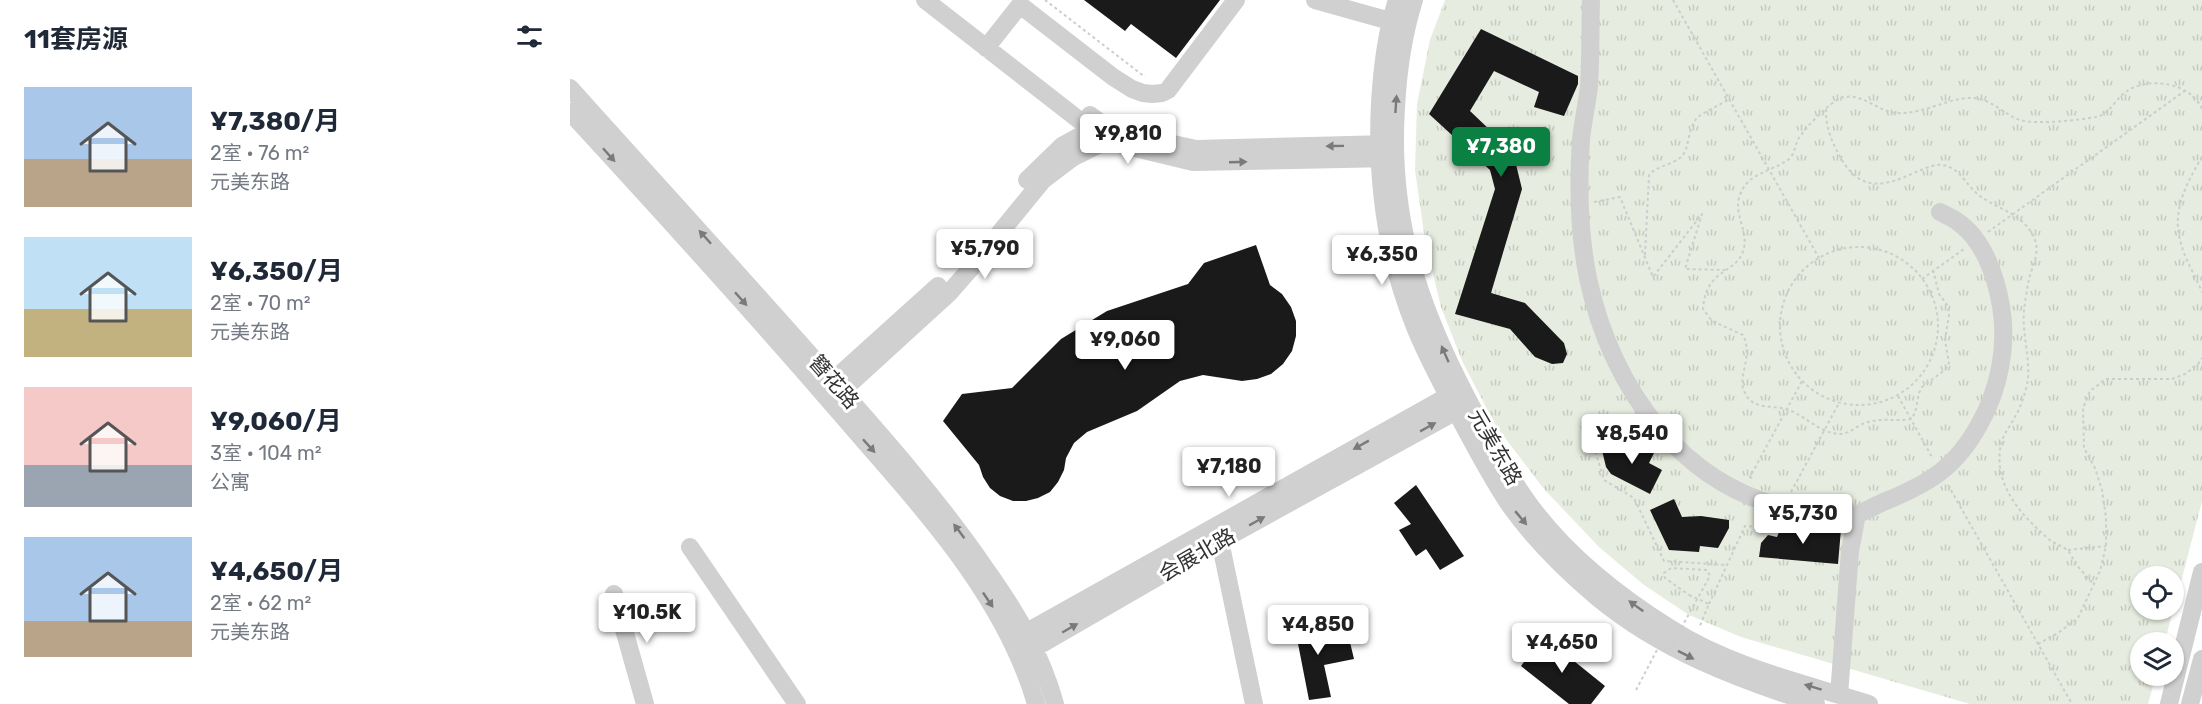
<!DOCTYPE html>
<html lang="zh">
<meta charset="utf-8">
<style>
:root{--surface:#fff;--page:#f2f2f3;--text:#1f2937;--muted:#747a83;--accent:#0b8043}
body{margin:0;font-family:Rubik,"Noto Sans SC",sans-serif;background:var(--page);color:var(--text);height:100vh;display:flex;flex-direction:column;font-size:22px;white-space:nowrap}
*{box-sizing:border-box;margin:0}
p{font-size:20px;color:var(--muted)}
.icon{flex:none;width:33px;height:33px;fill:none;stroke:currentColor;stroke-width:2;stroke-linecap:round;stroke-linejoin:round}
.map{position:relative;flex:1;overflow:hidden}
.panel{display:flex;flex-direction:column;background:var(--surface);width:570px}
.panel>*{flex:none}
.tools{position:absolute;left:1560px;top:566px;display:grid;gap:12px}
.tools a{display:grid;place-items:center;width:54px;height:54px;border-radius:50%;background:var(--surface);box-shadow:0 2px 4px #0004;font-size:30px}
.price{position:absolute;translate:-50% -51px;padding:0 14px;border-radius:6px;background:#fff;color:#222;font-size:20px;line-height:39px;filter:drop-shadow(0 2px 3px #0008)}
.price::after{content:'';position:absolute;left:50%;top:36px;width:18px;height:14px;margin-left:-9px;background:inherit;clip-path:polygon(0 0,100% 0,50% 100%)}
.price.current{background:var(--accent);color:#fff}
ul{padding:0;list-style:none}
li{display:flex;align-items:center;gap:18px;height:150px;padding:0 24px}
li span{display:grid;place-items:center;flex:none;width:168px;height:120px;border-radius:0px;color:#555}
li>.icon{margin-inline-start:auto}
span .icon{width:72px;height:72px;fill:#fffc;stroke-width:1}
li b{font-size:26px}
h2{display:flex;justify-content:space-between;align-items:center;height:72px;padding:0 24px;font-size:26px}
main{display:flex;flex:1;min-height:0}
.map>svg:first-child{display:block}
.park{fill:url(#park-tufts)}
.building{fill:#1a1a1a}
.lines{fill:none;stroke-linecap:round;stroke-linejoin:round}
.path{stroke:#cdcdcd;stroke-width:2;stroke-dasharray:3 3;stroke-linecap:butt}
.minor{stroke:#d0d0d0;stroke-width:18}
.path-bridge{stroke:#cdcdcd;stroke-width:2;stroke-dasharray:3 3;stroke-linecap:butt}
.oneway{fill:#7a7a7a}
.labels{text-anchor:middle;stroke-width:6;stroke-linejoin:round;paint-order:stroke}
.street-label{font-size:21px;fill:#333;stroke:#fff}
</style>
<main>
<section class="panel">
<h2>11套房源<svg class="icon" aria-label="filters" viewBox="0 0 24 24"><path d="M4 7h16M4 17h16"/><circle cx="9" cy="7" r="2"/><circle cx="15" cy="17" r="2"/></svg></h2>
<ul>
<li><span style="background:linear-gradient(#a9c7e8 60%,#b9a48a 0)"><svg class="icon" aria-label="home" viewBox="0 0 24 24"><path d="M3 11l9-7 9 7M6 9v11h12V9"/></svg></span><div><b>¥7,380/月</b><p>2室 · 76 m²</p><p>元美东路</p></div></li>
<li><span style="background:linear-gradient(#bfe0f5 60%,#c2b280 0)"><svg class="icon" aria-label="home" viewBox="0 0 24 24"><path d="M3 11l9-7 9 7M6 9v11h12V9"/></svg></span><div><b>¥6,350/月</b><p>2室 · 70 m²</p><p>元美东路</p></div></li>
<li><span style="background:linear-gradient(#f6c9c9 65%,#9aa5b1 0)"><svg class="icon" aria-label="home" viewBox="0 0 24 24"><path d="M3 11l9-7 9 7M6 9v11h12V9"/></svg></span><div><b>¥9,060/月</b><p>3室 · 104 m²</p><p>公寓</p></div></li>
<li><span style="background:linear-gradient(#a9c7e8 70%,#b9a48a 0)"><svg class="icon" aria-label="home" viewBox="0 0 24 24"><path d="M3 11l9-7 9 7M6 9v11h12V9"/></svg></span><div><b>¥4,650/月</b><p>2室 · 62 m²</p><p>元美东路</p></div></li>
</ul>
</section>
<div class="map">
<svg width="1632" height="704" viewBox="0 0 1632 704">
<defs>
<pattern id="park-tufts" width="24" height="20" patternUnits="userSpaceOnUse" patternTransform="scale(1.5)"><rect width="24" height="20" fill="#e6ecdf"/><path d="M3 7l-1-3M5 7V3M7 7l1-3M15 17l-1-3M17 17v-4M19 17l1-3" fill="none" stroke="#c6cbc0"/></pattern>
</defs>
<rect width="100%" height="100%" fill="#fff"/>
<!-- park -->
<path class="park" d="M875,0H1632V501L1604,609V576H1570V609H1603L1595,642H1570V675H1586L1578,704H1400L1171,637L1119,615L1074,585L1029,547L974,489L926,426L893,363L871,307L855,240L845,170L847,104L860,40Z"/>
<!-- building -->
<path class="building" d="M514,0H650L606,58L561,24L555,31Z
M911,29L1008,76V84L994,116L964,107L969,92L924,71L900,111L943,152L952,189L921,293L955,303L994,343L997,354L993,363L982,364L965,357L940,329L885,314L925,189L920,170L859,114Z
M686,245L700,285L712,294L721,307L726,321V336L722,351L713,364L701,374L687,379L672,381L633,375L610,381L567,411L517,432L504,443L496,458L494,470L488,482L480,492L468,498L456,501H443L430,496L420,488L413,477L409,465L373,421L392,394L442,388L491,339L537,311L618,284L634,263Z
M1057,438L1084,453L1079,463L1092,470L1080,494L1041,474L1036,467L1031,446L1043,445L1050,449Z
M846,485L894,556L870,570L856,549L846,556L829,530L841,524L824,503Z
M1104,499L1112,517L1131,516L1159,520V528L1148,548L1130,546L1129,552L1099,550L1080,510Z
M1212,525L1271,529L1268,564L1189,557L1191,543L1198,535L1207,537Z
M743,612L749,646L779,638L784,659L754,665L761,697L739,700L723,618Z
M973,636L1035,686L1021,704H999L951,666Z"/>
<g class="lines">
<!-- path -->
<path class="path" d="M475,0L575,77
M1103,0L1249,258
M1256,109C1255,127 1263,145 1272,160C1292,193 1315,186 1346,172C1354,169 1363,164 1372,165C1390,167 1396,186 1410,196C1429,210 1455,214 1465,240C1470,253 1462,267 1459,279C1457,289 1455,301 1454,311C1452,334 1460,356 1458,379C1456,391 1451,407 1445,417C1439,428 1431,437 1430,450C1425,488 1454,518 1481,541C1486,544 1492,546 1497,550C1501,553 1503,560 1507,565C1512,572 1519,579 1524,585
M1632,157C1617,182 1602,210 1610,240C1614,258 1625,275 1632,292
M1024,202L1050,197L1083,277L1132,214L1115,269L1155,270
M1418,232L1616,90
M1210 326a79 79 0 1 1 158 0a79 79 0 1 1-158 0Z
M1075,255L1079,175C1086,166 1102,165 1111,157C1120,149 1117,129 1127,118C1130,114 1152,104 1159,99
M1363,270L1369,294L1378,306L1379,315L1375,340L1379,363L1376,369L1352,387L1349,393L1345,413L1341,419C1325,422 1311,417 1295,423C1287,426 1279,434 1270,434C1250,434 1234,414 1216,409C1201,405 1183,410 1175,393C1166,377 1184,358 1173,335L1142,321L1133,309C1136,266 1168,275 1174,248C1178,230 1163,213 1170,195C1178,172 1202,172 1219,159C1225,154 1225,144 1229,138C1235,128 1260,102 1271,98C1290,91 1307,111 1326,113C1352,115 1377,98 1401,98C1422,98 1432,114 1450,120C1466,125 1509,120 1526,117C1540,114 1546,98 1557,91C1580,76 1621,83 1632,109
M1352,279L1394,249
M1328,396L1363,459
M1022,440L1034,480L1064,498L1094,561L1157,565
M1182,478L1180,477L1232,381
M1378,485L1502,704
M1221,492L1269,403
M1498,550L1536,546
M1119,595L1139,604L1129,628
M1139,604L1175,526L1192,527L1193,516
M1468,644L1488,633L1508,618L1530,571L1536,546V518L1532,490L1525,468L1514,448L1513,408L1520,391L1536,379H1602L1615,374L1628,364L1632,358"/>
<!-- minor -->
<path class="minor" d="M355,0L536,141L623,162L821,158
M745,0L820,21
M827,0C816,33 812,68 810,103C806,180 816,255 845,327C856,355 871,382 885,409C902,441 919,474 939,504C963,538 995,570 1027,597C1091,650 1167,679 1246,704
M844,0C833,35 828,70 826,107C819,217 847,303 898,400C915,432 931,463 952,494C989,549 1045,594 1101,629C1160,667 1233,683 1299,704
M1021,0C1020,29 1021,57 1019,86C1017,104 1013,121 1011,139C1008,184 1009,234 1018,278C1041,389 1115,493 1233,511C1250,513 1270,517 1287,514C1296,512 1307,504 1316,501C1360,483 1386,467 1409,425C1429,390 1438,346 1431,306C1426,277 1414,240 1388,222C1383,218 1376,215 1370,212
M416,48L450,5L543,77L562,89L573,93L582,94L592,93L598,90L666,0
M0,88C88,186 177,283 264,382C317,442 369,501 415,568C445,610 471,653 485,704
M0,112C93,213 186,315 276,420C349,505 434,593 466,704
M520,115L532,124L548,132L626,149L818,144
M457,180L492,146L530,125
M255,388L368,286
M264,398L379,293L401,268L473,180L502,158L536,141L543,136
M650,541L684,704
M120,547L227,704
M44,594L75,704
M448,637L887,391
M456,653L650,541L897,405
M1269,695L1280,551L1287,514
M1599,704L1632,572
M1620,704L1632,659"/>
<!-- path-bridge -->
<path class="path-bridge" d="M1066,690L1088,648L1099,650L1140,576L1137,570L1101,568L1094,573L1095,578L1119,595"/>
</g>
<!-- one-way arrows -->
<defs><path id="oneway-solid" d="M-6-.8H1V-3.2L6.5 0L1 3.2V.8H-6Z" transform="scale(1.5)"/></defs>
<g class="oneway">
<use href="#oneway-solid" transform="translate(826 104) rotate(-86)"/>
<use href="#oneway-solid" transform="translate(765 146) rotate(179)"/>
<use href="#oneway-solid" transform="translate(39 155) rotate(48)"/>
<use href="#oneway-solid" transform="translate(668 162) rotate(-2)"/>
<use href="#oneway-solid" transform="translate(135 237) rotate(-132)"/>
<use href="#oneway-solid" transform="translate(171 299) rotate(48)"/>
<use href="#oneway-solid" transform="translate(875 354) rotate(-114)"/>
<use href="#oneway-solid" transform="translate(858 427) rotate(-29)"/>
<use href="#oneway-solid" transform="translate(791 445) rotate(151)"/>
<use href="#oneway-solid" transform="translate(299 446) rotate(48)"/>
<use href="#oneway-solid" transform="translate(951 518) rotate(50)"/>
<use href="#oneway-solid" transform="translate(687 521) rotate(-29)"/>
<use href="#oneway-solid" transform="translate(389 531) rotate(-127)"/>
<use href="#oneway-solid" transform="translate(418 600) rotate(56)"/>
<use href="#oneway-solid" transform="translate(1066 606) rotate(-144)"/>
<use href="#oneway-solid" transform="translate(500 628) rotate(-30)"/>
<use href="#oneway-solid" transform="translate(1116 655) rotate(27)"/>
<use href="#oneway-solid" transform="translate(1243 687) rotate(-163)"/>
</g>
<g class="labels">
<!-- street labels -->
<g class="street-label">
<text transform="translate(264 382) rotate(49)" y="7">簪花路</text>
<text transform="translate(925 447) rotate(60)" y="7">元美东路</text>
<text transform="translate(627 555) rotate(-30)" y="7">会展北路</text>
</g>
</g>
</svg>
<div class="tools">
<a><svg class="icon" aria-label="locate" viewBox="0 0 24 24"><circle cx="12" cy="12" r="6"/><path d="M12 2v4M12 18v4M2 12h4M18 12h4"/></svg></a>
<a><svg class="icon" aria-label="layers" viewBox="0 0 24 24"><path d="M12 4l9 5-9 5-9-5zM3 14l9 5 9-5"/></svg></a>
</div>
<b class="price" style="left:558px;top:165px">¥9,810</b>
<b class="price current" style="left:931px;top:178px">¥7,380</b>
<b class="price" style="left:415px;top:280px">¥5,790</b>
<b class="price" style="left:812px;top:286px">¥6,350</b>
<b class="price" style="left:555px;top:371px">¥9,060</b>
<b class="price" style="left:1062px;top:465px">¥8,540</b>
<b class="price" style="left:659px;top:498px">¥7,180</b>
<b class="price" style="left:1233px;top:545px">¥5,730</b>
<b class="price" style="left:77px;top:644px">¥10.5K</b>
<b class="price" style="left:748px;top:656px">¥4,850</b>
<b class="price" style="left:992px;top:674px">¥4,650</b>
</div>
</main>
